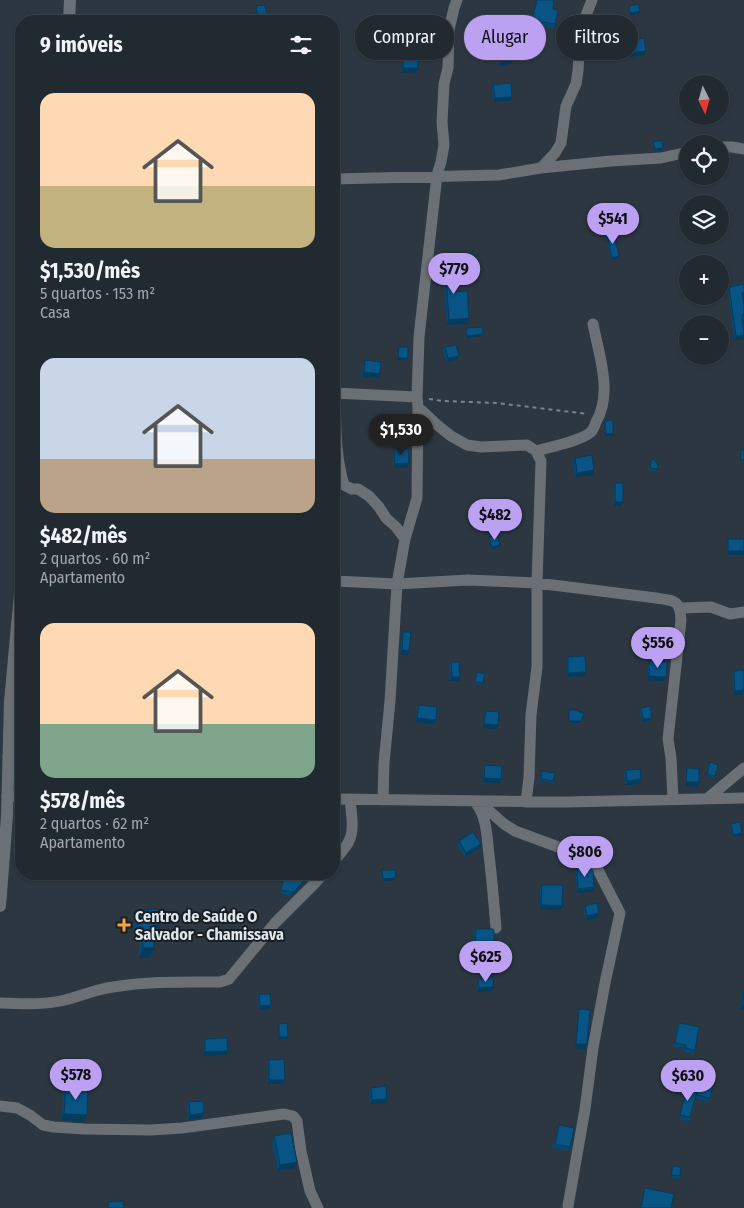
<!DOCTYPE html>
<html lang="pt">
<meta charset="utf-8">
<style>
:root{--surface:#212931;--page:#293139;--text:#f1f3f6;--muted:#a2a6ab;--line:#3e454d;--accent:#bca0f2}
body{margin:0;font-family:"Fira Sans Condensed",sans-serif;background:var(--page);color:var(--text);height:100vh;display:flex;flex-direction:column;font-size:19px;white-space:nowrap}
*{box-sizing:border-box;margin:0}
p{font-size:16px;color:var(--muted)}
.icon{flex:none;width:28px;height:28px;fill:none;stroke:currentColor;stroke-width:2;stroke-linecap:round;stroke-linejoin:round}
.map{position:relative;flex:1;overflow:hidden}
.drawer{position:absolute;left:15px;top:15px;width:325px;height:865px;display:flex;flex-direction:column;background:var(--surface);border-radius:20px;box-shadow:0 1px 4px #0004,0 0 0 1px var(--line)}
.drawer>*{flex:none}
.hud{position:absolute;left:355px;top:15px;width:314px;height:45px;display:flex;gap:10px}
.needle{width:32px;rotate:175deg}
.controls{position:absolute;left:679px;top:75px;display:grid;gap:10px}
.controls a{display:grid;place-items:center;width:50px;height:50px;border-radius:50%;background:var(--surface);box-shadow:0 1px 4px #0004,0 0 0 1px var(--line);font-size:25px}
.price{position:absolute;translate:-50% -42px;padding:0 11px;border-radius:18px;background:var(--accent);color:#111;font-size:16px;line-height:32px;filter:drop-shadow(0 1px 2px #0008)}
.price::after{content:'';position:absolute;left:50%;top:30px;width:15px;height:11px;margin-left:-8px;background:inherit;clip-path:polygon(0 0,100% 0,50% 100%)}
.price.current{background:#222;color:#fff}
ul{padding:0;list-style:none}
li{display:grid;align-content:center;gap:10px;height:265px;padding:0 25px}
li span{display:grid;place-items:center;height:155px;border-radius:15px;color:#555}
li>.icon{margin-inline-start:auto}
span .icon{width:90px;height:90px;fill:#fffc;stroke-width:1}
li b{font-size:21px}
h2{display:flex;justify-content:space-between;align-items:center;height:60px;padding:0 25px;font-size:21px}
.pill{padding:0 18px;border-radius:22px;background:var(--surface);box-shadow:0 1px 4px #0004,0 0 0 1px var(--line);font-size:18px;line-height:45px}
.pill.current{background:var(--accent);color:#111}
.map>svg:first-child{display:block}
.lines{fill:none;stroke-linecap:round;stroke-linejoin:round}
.path{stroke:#7a848c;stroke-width:2;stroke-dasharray:4 4;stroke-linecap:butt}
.minor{stroke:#6a7075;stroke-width:11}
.tertiary{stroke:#6a7075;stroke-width:12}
.wall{fill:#064872}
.shaded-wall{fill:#053b5d}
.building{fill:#075485;stroke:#053b5d}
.poi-dot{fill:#f6a247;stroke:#191e22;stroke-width:2}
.labels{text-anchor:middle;stroke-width:4;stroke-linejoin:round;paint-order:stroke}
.poi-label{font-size:16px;font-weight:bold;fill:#dfe7ed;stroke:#191e22;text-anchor:start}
</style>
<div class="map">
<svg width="744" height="1208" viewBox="0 0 744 1208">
<rect width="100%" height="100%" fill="#2c3741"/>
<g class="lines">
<!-- path -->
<path class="path" d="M429,399L443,401L497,403L588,414"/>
<!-- minor -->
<path class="minor" d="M720,147H732L744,149
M541,168L555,153L561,143L566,106L576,84L578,71L580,38L585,18L592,0
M334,179L499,175L541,168L611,161L661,158L688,152
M334,393L417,397
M335,393C336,424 335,456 344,485L352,489H358L369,496L379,507L386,518L396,527L405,539
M418,407L436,424L451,436L467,445L481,447L527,445L536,451L541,461L537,583V667L531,715L529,778L526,802
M536,451C550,447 581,441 591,432C593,430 595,425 596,422C613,393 599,355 593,324
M334,581L397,584L468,580L537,583L656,598C674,601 680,599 681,620L668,739L671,758L673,800
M681,608L711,607L730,614L744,612
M10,712L21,710
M8,757L21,755
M7,796H21
M708,798L744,768
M334,799L566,802L744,798
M383,800L384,763L390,701L397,584L405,539L417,498L418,407L417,397L419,337L437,175L441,162L444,145L442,122L444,84L448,68L449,30L454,8L457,0
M476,803C487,817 487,838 489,855C492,879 494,904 496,928
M480,808H486L504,824L515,831L569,851L587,860L597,868L620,913L605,983L593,1048L585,1109L568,1206
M334,861C339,854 346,848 349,841C355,829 351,812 350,799
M0,1003C22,1004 44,1005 65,1000C81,996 96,989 113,987C148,981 184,982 220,982L229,979L275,923L314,884L323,874
M0,1106L17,1108L30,1115L43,1125L54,1127L84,1129L151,1130L182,1128L284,1114L293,1116L297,1121L301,1151L310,1191L318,1208"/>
<!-- tertiary -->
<path class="tertiary" d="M69,21L70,0
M0,906L7,816L10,701L21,583"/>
</g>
<!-- wall -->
<path class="wall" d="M536,0H554L553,9L555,24L554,29L531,24Z
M256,6L267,16V19L257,20L255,9Z
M629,40L644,55L629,57L627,45Z
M499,51L513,60L511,64L499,66L497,55Z
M403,54L417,72L402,73L401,58Z
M493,85L512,97L510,101L493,102L492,89Z
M607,235L618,258L611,260L606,237Z
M439,265L453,292L469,318L467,324L447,325L444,285L436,284L437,270Z
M729,287L743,297L744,318L743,319V339L734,340L728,291Z
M445,347L459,356L457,360L446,362L443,351Z
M365,360L380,374L379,378L362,377L363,365Z
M394,449L407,468H393V454Z
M575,458L593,475L575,477L573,462Z
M652,459L657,470L655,471L650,470L649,468Z
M615,483L623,502L621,506H613V487Z
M489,537L499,547L491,549L489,539Z
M728,539H744V555H727V543Z
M403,632L409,651L408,655L400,654L401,636Z
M568,657L584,676L567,677L566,661Z
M650,661L664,681L647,680L648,666Z
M451,662L460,677L459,681H450L449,667Z
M734,671L744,680V691L743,694L734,695L732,675Z
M477,672L483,683L482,685L474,684Z
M419,705L436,720L434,724L416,722L417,709Z
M641,708L651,720L642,722L640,710Z
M486,711L497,729L483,728L484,715Z
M710,762L718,765L714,778L706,776Z
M485,765L501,779L500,783L482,782L483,769Z
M687,768L697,787L685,786V773Z
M626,770L641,779L639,784L625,785L624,775Z
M542,771L553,781V783L540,781Z
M731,824L741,835L733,837L731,826Z
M459,841L481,844L479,848L465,857L457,846Z
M577,868L587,870L594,887L592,892L577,893L575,872Z
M285,874L301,886L291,896L280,894Z
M542,885L561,910H540V889Z
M585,906L598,918L586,920L583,910Z
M137,911L156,935H153L150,958H139V936L134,937L133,921Z
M476,929L492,953H474V933Z
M478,979L493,987L492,991L477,992V983Z
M744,990V1009H740L742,994Z
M259,994L271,1005L270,1009L259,1010L258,999Z
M579,1009L585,1049L575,1048L578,1014Z
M679,1023L695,1050L694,1054L684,1052V1049L674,1047L677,1027Z
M205,1039L226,1055L204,1056L203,1043Z
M269,1060L285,1080L283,1084H267V1064Z
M702,1077L710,1098L708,1102L696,1099Z
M66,1086L84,1122L62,1120L63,1093Z
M687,1087L690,1117L689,1122L679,1119Z
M371,1088L386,1103L370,1104L369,1092Z
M189,1102L202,1118L188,1120L187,1107Z
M559,1125L570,1147L568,1151L553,1148Z
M274,1136L297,1162L294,1168L277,1171L272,1142Z
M673,1166L680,1176L679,1179L671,1177Z
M645,1188L671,1208H640L643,1195Z"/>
<!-- shaded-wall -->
<path class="shaded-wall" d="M640,11L639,14L630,15V13Z
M267,16V19L257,20L258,18Z
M646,51L644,55L629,57L631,53Z
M513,60L511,64L499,66L500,62Z
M403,68H418L417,72L402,73Z
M512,97L510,101L493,102L495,98Z
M663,148V150L654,151L655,149Z
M619,256L618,258L611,260L612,258Z
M462,262L474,263L473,265L462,264Z
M438,279H446L444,285L436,284Z
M469,318L467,324L447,325L449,320Z
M483,334L482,336L466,338L467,336Z
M744,335L743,339L734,340L736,336Z
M459,356L457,360L446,362L448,358Z
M398,358H408L407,360H397Z
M364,372L380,374L379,378L362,377Z
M606,434H613V436H605Z
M409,463L407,468H393L395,464Z
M594,470L593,475L575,477L577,473Z
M615,502H623L621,506H613Z
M500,545L499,547L491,549L492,547Z
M728,551H744V555H727Z
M402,650L409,651L408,655L400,654Z
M586,672L584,676L567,677L568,673Z
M649,676L666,677L664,681L647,680Z
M452,677H460L459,681H450Z
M744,690L743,694L734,695L735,691Z
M584,714L580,723H569V721Z
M417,718L436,720L434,724L416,722Z
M652,718L651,720L642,722L643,719Z
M484,724L498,725L497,729L483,728Z
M484,778L501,779L500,783L482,782Z
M641,779L639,784L625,785L627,781Z
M686,782H699L697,787L685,786Z
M742,833L741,835L733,837V835Z
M481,844L479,848L465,857L466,853Z
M396,878L395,880L382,881L383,879Z
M303,882L301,886L291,896L293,892Z
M594,887L592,892L577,893L578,889Z
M541,905L562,906L561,910H540Z
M599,913L598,918L586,920L587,916Z
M153,925H160L156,935L150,936Z
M142,926L139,936L134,937L138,927Z
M143,948H154L150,958H139Z
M475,948L494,949L492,953H474Z
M493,987L492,991L477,992L479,988Z
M271,1005L270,1009L259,1010L260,1006Z
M742,1005H744V1009H740Z
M279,1037H288L287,1039H278Z
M576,1044H587L585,1049L575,1048Z
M228,1051L226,1055L204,1056L205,1052Z
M269,1080H285L283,1084H267Z
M387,1099L386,1103L370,1104L372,1100Z
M204,1113L202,1118L188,1120L190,1115Z
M64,1114L87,1115L84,1122L62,1120Z
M297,1162L294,1168L277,1171L280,1165Z"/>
<!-- building -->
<path class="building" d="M537,0H554L553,9L558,10L555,24L532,20Z
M638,4L640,11L630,13L629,6Z
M265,5L267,16L258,18L256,6Z
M644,38L646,51L631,53L629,40Z
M512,49L513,60L500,62L499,51Z
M418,53V68H403V54Z
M511,83L512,97L495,98L493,85Z
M662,140L663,148L655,149L653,142Z
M614,233L619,256L612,258L607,235Z
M463,253L474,254V263L462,262Z
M439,265H455L453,292L467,291L469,318L449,320L446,279H438Z
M744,284V293H742L744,306V314L742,315L744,335L736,336L729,287Z
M482,327L483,334L467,336L466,328Z
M456,345L459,356L448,358L445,347Z
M399,347H408V358H398Z
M365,360L381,362L380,374L364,372Z
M613,420V434H606L605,421Z
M394,449H408L409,463L395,464Z
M741,450H744V460H741Z
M592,455L594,470L577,473L575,458Z
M652,459L657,463L658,465V468L656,469L651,468L650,466Z
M615,483H623V502H615Z
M497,535L500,545L492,547L489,537Z
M728,539H744V551H728Z
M403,632H411L409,651L402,650Z
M585,656L586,672L568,673V657Z
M650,661L667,662L666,677L649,676Z
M451,662H459L460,677H452Z
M744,670V690L735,691L734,671Z
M477,672L485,674L483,683L475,682Z
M419,705L437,707L436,720L417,718Z
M650,706L652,718L643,719L641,708Z
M569,710H576L584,714L581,721H569Z
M486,711L499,712L498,725L484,724Z
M710,762L718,765L715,776L707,774Z
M485,765L502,766L501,779L484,778Z
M687,768L699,769V782H686Z
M640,769L641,779L627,781L626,770Z
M542,771L555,773L553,781L541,779Z
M740,822L742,833L733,835L731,824Z
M473,832L481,844L466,853L459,841Z
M587,867V870H593L594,887L578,889L577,868Z
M382,870H395L396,878L383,879Z
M285,874L303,878V882L293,892L281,890Z
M542,885H563L562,906L541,905Z
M597,903L599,913L587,916L585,906Z
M158,909L160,925H153L154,948H143L142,926L138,927L137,911Z
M476,929H493L494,930V949L475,948Z
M493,978V987L479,988L478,979Z
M744,990V1005H742Z
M259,994H270L271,1005L260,1006Z
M579,1009L590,1010L587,1044H576Z
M287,1023L288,1037H279V1024Z
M679,1023L699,1027L695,1050L685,1048L686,1045L675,1043Z
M227,1038L228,1051L205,1052V1039Z
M284,1059L285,1080H269V1060Z
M702,1077L714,1080L710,1098L697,1095Z
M66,1086L88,1087L87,1115L64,1114Z
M386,1086L387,1099L372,1100L371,1088Z
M687,1087L697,1090L690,1117L680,1115Z
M203,1101L204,1113L190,1115L189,1102Z
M559,1125L574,1128L570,1147L555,1144Z
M291,1133L297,1162L280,1165L274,1136Z
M673,1166L681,1167L680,1176L671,1175Z
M645,1188L674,1194L671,1208H641Z
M123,1201L124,1208H109L108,1202Z"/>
<!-- markers -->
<path class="poi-dot" d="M121.5 917.5h5v5h5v5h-5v5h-5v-5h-5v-5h5z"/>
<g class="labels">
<!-- poi labels -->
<g class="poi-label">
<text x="135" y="922">Centro de Saúde O<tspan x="135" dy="18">Salvador - Chamissava</tspan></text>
</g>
</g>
</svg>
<div class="controls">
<a><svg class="needle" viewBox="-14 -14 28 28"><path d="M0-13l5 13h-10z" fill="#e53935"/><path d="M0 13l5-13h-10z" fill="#a2a6ab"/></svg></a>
<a><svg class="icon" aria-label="locate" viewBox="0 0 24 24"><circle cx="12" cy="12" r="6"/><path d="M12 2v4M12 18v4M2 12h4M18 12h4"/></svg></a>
<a><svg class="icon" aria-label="layers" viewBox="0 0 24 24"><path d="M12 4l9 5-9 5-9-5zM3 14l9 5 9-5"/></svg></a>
<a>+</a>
<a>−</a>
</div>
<b class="price" style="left:613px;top:245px">$541</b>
<b class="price" style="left:454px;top:295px">$779</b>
<b class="price current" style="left:401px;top:456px">$1,530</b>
<b class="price" style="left:495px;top:541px">$482</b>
<b class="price" style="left:658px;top:669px">$556</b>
<b class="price" style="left:585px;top:878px">$806</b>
<b class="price" style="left:486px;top:983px">$625</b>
<b class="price" style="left:76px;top:1101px">$578</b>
<b class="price" style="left:688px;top:1102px">$630</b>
<div class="hud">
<a class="pill">Comprar</a>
<a class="pill current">Alugar</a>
<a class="pill">Filtros</a>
</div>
<section class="drawer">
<h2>9 imóveis<svg class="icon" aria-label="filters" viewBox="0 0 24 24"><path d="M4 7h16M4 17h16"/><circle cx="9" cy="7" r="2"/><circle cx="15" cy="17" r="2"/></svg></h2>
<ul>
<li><span style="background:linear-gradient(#ffd9b3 60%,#c2b280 0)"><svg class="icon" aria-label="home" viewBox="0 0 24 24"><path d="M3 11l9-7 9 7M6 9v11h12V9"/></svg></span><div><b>$1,530/mês</b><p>5 quartos · 153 m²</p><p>Casa</p></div></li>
<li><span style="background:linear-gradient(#c9d6e8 65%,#b9a48a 0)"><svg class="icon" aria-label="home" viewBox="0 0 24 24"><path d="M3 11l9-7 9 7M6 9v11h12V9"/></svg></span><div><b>$482/mês</b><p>2 quartos · 60 m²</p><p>Apartamento</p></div></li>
<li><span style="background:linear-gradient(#ffd9b3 65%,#7fa58c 0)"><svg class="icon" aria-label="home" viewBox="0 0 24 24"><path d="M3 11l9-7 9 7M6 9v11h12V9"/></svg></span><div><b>$578/mês</b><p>2 quartos · 62 m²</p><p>Apartamento</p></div></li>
</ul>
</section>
</div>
